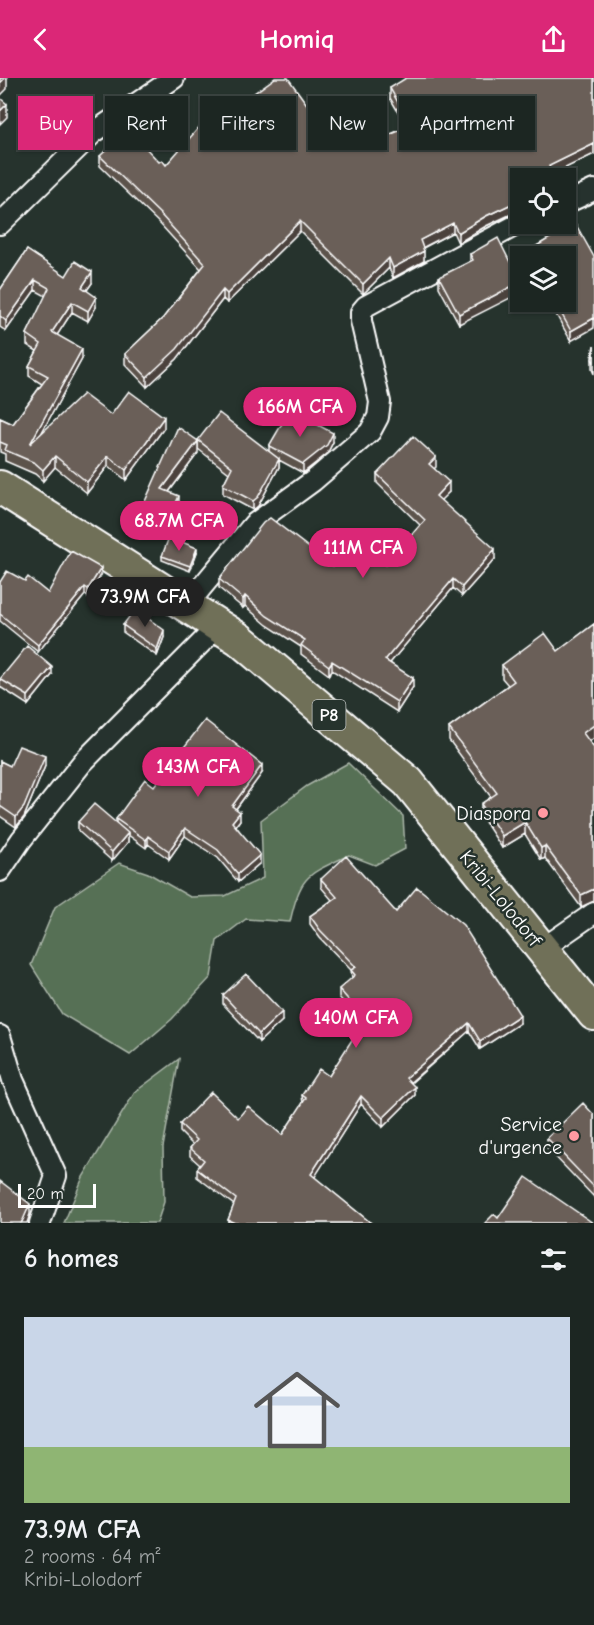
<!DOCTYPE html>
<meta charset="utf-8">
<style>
:root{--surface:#1c2622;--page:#252e2a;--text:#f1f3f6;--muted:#a0a5a5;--line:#3a4340;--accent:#db2777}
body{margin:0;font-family:"Comic Neue",sans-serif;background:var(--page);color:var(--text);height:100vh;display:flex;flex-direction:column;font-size:22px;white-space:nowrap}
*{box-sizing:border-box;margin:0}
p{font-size:20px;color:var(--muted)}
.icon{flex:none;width:33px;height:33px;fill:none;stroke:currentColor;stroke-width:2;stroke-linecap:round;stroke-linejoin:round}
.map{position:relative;height:1145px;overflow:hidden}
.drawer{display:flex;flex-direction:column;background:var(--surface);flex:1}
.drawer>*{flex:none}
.guide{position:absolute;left:18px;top:18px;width:558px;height:54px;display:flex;gap:12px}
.tools{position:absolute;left:510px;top:90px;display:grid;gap:12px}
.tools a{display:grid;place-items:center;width:66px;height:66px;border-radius:0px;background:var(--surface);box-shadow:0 2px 4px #0004,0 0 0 2px var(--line);font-size:30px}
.scale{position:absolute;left:18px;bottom:15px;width:78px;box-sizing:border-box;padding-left:6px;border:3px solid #fff;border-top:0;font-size:16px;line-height:21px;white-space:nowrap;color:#fff;-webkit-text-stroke:4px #26332d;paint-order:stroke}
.price{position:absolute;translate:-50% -51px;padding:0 14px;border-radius:21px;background:var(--accent);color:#fff;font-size:20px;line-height:39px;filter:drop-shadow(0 2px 3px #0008)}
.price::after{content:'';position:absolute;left:50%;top:36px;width:18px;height:14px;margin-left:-9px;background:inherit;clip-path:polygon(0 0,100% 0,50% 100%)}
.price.selected{background:#222;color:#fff}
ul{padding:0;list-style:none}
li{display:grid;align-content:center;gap:12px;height:318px;padding:0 24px}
li span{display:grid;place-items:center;height:186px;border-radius:0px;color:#555}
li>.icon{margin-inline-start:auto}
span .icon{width:108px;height:108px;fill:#fffc;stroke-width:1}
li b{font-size:26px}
h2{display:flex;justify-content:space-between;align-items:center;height:72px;padding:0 24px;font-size:26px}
.pill{padding:0 21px;border-radius:0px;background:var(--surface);box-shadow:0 2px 4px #0004,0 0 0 2px var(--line);font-size:21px;line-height:54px}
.pill.selected{background:var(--accent);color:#fff}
header{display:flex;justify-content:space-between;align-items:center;height:78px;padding:0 24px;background:var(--accent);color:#fff;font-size:27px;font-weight:600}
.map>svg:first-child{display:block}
.green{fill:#576f54;stroke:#abb7aa;stroke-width:1.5}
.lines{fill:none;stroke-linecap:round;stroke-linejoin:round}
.street-casing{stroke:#fff;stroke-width:24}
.primary-casing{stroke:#fff;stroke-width:36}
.street{stroke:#26332d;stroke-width:20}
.primary{stroke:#706f59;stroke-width:32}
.wall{fill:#5c524c;stroke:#fff;stroke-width:1.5}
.shaded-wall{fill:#4b423e;stroke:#fff;stroke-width:1.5}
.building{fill:#6b5f58;stroke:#fff;stroke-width:1.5}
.poi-dot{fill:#ff9aa2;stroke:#26332d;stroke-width:2}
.labels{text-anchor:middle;stroke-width:5;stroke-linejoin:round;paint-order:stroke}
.shield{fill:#26332d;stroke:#bec2c0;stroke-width:1.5}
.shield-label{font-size:18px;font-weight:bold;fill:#fff}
.poi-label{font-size:20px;fill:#fff;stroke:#26332d;text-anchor:end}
.street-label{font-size:20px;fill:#fff;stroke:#26332d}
</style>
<header><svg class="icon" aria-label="back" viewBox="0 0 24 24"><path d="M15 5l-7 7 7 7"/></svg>Homiq<svg class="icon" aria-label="share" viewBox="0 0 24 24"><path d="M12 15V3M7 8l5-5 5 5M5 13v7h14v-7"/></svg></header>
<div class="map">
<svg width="594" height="1145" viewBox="0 0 594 1145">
<rect width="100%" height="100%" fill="#26332d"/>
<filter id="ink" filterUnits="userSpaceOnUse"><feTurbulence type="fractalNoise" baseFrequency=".0167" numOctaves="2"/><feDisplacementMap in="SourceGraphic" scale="12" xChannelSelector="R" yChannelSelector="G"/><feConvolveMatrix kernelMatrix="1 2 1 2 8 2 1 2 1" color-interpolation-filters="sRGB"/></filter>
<g filter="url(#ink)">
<!-- green -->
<path class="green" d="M348,685L403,738L405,771L375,787L349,777C307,797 301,796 290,844L246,841L217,863L211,899L172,941L130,977L62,936L31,887L55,829L119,785L148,795L190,819L225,818L263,800L261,742L307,708Z
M179,981L163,1069L164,1124L157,1145H64L83,1099L135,1014Z"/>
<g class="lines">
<defs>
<path id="street" d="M566,125L594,112
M0,146L93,55L174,0
M186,528L254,446L313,403L370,354L378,339L380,324L361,243V234L366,228L520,145
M0,793L21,762L82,685L218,548
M542,871L594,835
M0,958L13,1002L56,1098L40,1145"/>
<path id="primary" d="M0,409L239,561L408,704L594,936"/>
</defs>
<!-- street casing -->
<use href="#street" class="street-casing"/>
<!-- primary casing -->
<use href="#primary" class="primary-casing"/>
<!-- street -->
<use href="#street" class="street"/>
<!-- primary -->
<use href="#primary" class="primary"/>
</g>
<!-- wall -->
<path class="wall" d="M594,0V76L552,96L520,100V132L486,148L458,165L453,154L423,170L424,183L393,200L389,190L363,216L300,153L227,225L223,221L177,281L147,309L125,286V276L163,240L201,191L161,147L100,88V78L159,84L166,87L206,50L329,57L363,68L407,49L390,20V10Z
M575,145L571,263L549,224H566V178L459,246L439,209V199L470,184V176L510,184Z
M27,172L66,198L92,205L87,212L96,229L88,243L72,234L57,257L82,281L42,354L111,337L164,350L126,402L108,388L87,415L55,389L43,403L35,396L5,383V376L0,374V340L13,346L42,306L29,298V288L37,273L27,267V256L46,218L35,212L6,253L0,249V212Z
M594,267V296L592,291V281Z
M198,362L269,374V368L333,364L327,376L303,395L279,382V389L258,428L253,432L223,416V407L229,395L198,371Z
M198,375L169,414L179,429L165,460L139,449V437Z
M436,389L434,390L449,414L440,422L495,481L462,518L453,510L390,585L413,609L397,634L332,592L329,597L301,576V569L267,547L245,528L243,530L219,510V501L333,488L386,487L420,447L377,405V396Z
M197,474L190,493L162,482V478Z
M101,497L88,519L85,517L38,574L0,543V504L48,515Z
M594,546V660L589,663L594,670V823L581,829L545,780L541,782L525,756L502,770L481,738V726L491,719L449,662V650L508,607L502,600V587L558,573Z
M123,547L164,559L157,578L123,554Z
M52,597L28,627L0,609V601Z
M0,683L10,688H45L24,739L16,749L0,738Z
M262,695L236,731L240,742L236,748L260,785L238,804L218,780L185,758L169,781L148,766L146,770L128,757V764L112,783L78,753V744L116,745V741L154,708Z
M321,801L396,834L520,945L480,971L469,953L411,1005L415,1017L383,1049L361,1026L314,1099L371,1145H228V1142L234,1127L197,1099V1091L200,1087L190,1078V1070L193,1067L180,1054V1046L238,1040L282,1057L303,1026L302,1017L329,998L363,947L339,919V911L352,901L351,892L320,860L310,846V838L332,822L321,809Z
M223,917L282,943L259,964L223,926Z
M594,1037V1119L547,1070V1060Z"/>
<!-- shaded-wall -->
<path class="shaded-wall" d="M5,0H7V11L0,18V5Z
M7,26V39L0,46V33Z
M594,66V76L549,98V88Z
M520,122V132L486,148L458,165V155L486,138Z
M300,143V153L227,225V216Z
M453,145V154L420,171V162Z
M424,173V183L393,200V190Z
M389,180V190L363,216V206Z
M92,194V205L82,219V209Z
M35,202V212L6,253V243Z
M520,204V215L459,246V236Z
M223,212V221L177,281L147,309V299Z
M96,219V229L88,243V233Z
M72,224V234L52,265V254Z
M594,240V250L571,263V253Z
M82,271V281L30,376V366Z
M164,339V350L126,402V392Z
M333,355V364L327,376L303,395V386Z
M198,363V375L162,423V411Z
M55,378V389L43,403V392Z
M108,378V388L87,415V404Z
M436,379V389L429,395V386Z
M279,381V389L258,428L253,432V423Z
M449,404V414L436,427V418Z
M179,418V429L165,460V449Z
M197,470V474L190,493V488Z
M495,471V481L462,518V509Z
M101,490V497L88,519V511Z
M453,501V510L385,591V582Z
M85,509V517L38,574V567Z
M245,518V528L243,530V521Z
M164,552V559L157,578V571Z
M332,583V592L329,597V588Z
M52,589V597L28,627V618Z
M413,600V609L397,634V624Z
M594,647V660L583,668V655Z
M45,678V688L24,739L16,749V739Z
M262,687V695L232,736V728Z
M240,734V742L232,752V744Z
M525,744V756L502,770V758Z
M185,750V758L169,781V773Z
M128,755V764L112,783V774Z
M148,758V766L146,770V762Z
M545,768V780L541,782V770Z
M260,777V785L238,804V796Z
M594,811V823L581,829V817Z
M282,934V943L259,964V956Z
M520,937V945L480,971V963Z
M469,945V953L406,1008V1000Z
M415,1009V1017L383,1049V1040Z
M361,1018V1026L311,1105V1096Z
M30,1126V1136L27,1145H21Z"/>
<!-- building -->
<path class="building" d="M0,0H5L0,5Z
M275,0H288L329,57L342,45L363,68L411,48L390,10L406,0H594V66L549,88L554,100H520V122L486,138L458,155L453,145L420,162L424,173L393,190L389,180L363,206L300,143L227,216L223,212L177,271L147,299L125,276L163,240L205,186L161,137L100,78L128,51L159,84L162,82L166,87L202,46L206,50Z
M0,20L7,26L0,33Z
M575,145L594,179V240L571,253L555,224H566V178H520V204L459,236L439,199L473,182L470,176L498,160L510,184Z
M27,172L66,198L75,183L92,194L82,209L96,219L88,233L72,224L52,254L82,271L30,366L83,316L111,337L129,313L164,339L126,392L108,378L87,404L55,378L43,392L35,385L5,372L7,367L0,364V340L13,346L48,298L29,288L41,266L27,256L49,210L35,202L6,243L0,238V212Z
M594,267V285L592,281Z
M290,332L333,355L327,367L303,386L269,368Z
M219,335L279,381L258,419L253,423L223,407L232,389L198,362Z
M178,349L198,363L162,411L179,418L165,449L139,437Z
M413,358L436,379L429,386L449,404L436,418L495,471L462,509L453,501L385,582L413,600L397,624L332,583L329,588L301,567L305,562L267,538L245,518L243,521L219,501L263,445L270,440L333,488L357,461L386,487L425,442L377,396Z
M169,459L197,470L190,488L162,478Z
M71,473L101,490L88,511L85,509L38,567L0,536V504L7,493L25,503L28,499L48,515Z
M135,531L164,552L157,571L123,547Z
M594,546V647L583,655L594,670V811L581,817L545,768L541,770L525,744L502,758L481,726L497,715L449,650L514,603L502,587L545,555L558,573Z
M27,568L52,589L28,618L0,601Z
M205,642L262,687L232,728L240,734L232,744L260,777L238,796L218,772L185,750L169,773L148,758L146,762L116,741L145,701L154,708Z
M19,668L45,678L24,729L16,739L0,728V683L10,688Z
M94,726L128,755L112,774L78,744Z
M346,778L396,834L417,809L463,847L520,937L480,963L469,945L406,1000L415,1009L383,1040L361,1018L311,1096L371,1145H235L228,1142L236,1121L197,1091L204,1082L190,1070L197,1062L180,1046L211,1014L238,1040L248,1028L282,1057L306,1020L302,1017L319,991L329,998L360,949L368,944L339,911L355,897L351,892L356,889L320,852L310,838L337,819L321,801Z
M246,896L282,934L259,956L223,917Z
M583,1025L594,1037V1109L547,1060Z
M526,1099L593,1145H485L494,1136L498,1140Z
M0,1103L30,1126L23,1142L21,1145H0Z"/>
</g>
<!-- markers -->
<g class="poi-dot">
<circle cx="543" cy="735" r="6"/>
<circle cx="574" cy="1058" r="6"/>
</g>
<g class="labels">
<!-- shield labels -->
<rect class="shield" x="312.5" y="622" width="33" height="30" rx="4.5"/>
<g class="shield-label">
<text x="329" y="643">P8</text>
</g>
<!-- poi labels -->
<g class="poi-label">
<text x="531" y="742">Diaspora</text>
<text x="562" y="1053">Service<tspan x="562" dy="23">d'urgence</tspan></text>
</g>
<!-- street labels -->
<g class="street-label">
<text transform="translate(501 820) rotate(51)" y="7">Kribi-Lolodorf</text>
</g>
</g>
</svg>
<div class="tools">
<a><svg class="icon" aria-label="locate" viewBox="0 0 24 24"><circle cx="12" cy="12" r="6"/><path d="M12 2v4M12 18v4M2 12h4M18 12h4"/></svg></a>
<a><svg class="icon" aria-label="layers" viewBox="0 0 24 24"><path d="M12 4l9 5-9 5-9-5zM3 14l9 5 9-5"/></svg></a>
</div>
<div class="scale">20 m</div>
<b class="price" style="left:300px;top:360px">166M CFA</b>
<b class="price" style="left:179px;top:474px">68.7M CFA</b>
<b class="price" style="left:363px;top:501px">111M CFA</b>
<b class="price selected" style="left:145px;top:550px">73.9M CFA</b>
<b class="price" style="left:198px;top:720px">143M CFA</b>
<b class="price" style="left:356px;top:971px">140M CFA</b>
<div class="guide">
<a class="pill selected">Buy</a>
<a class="pill">Rent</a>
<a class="pill">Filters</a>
<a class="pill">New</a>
<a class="pill">Apartment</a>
</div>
</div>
<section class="drawer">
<h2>6 homes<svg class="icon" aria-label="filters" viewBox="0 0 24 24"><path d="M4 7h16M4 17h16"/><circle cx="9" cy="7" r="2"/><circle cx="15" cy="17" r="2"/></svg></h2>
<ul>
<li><span style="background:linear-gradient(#c9d6e8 70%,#8fb573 0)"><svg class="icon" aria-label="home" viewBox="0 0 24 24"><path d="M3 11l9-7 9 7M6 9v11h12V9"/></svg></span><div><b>73.9M CFA</b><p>2 rooms · 64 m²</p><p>Kribi-Lolodorf</p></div></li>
</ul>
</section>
